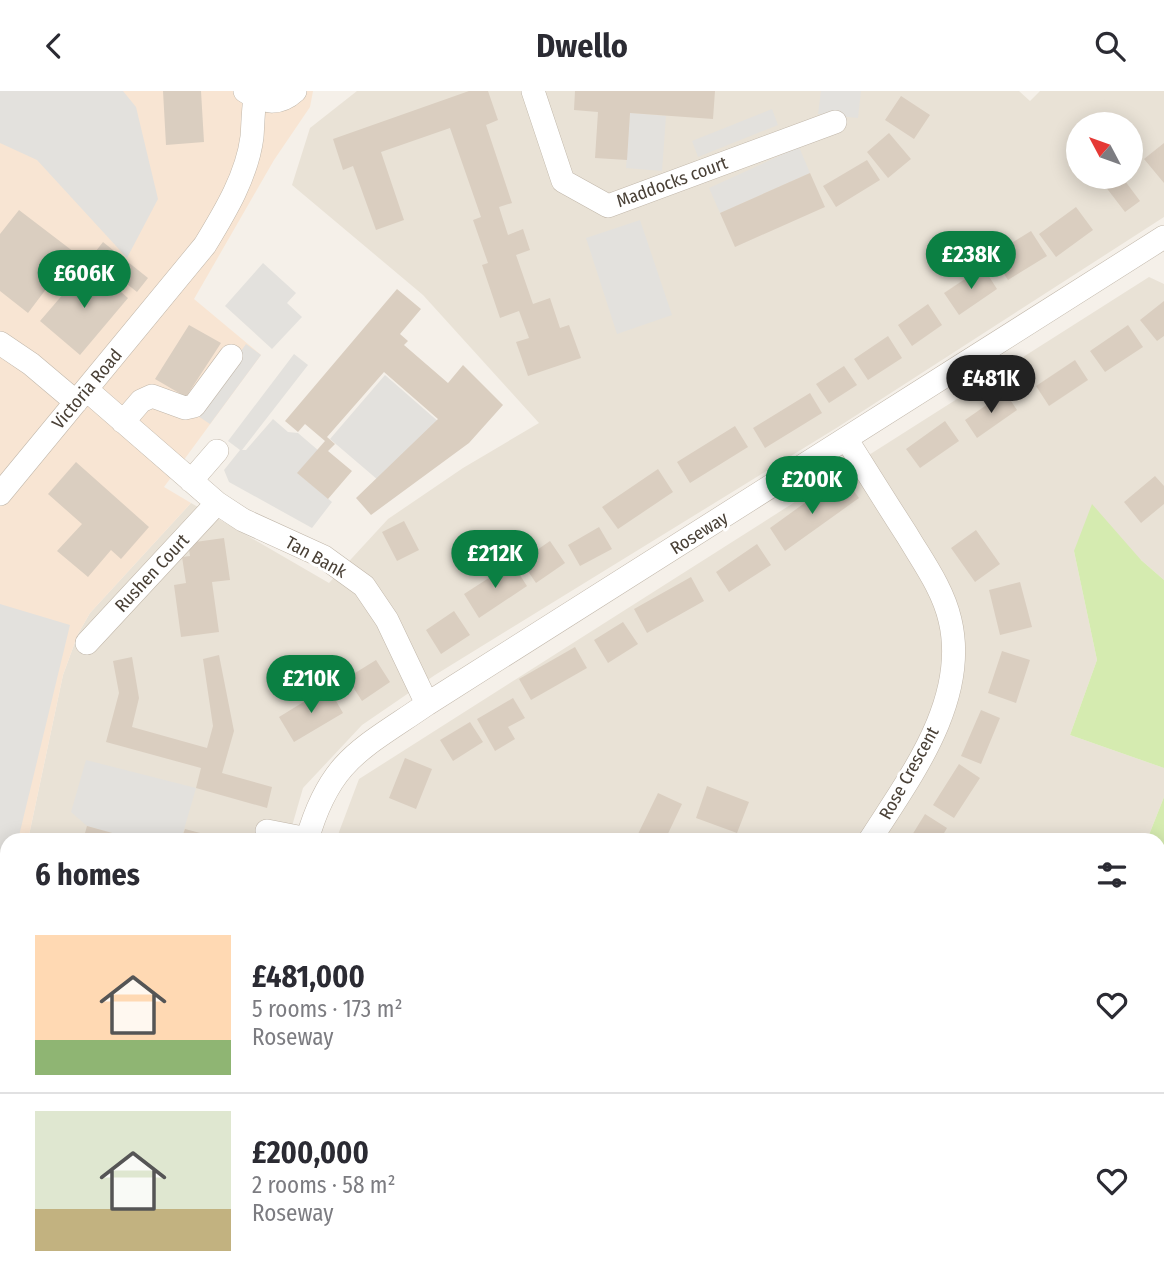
<!DOCTYPE html>
<meta charset="utf-8">
<style>
:root{--surface:#fff;--page:#f7f7f7;--text:#2b2b33;--muted:#7c7c81;--line:#e1e1e2;--accent:#0b8043}
body{margin:0;font-family:"Fira Sans Condensed",sans-serif;background:var(--page);color:var(--text);height:100vh;display:flex;flex-direction:column;font-size:26px;white-space:nowrap}
*{box-sizing:border-box;margin:0}
p{font-size:23px;color:var(--muted)}
.icon{flex:none;width:38px;height:38px;fill:none;stroke:currentColor;stroke-width:2;stroke-linecap:round;stroke-linejoin:round}
.map{position:relative;flex:1;overflow:hidden}
.details{position:absolute;left:0px;top:742px;width:1166px;height:448px;display:flex;flex-direction:column;background:var(--surface);border-radius:21px 21px 0 0;box-shadow:0 4px 18px #0003}
.details>*{flex:none}
.needle{width:46px;rotate:311deg}
.tools{position:absolute;left:1066px;top:21px;display:grid;gap:14px}
.tools a{display:grid;place-items:center;width:77px;height:77px;border-radius:50%;background:var(--surface);box-shadow:0 4px 18px #0003;font-size:35px}
.price{position:absolute;translate:-50% -60px;padding:0 16px;border-radius:24px;background:var(--accent);color:#fff;font-size:23px;line-height:46px;filter:drop-shadow(0 2px 4px #0008)}
.price::after{content:'';position:absolute;left:50%;top:42px;width:21px;height:16px;margin-left:-10px;background:inherit;clip-path:polygon(0 0,100% 0,50% 100%)}
.price.on{background:#222;color:#fff}
ul{padding:0;list-style:none}
li{display:flex;align-items:center;gap:21px;height:175px;padding:0 35px}
li+li{border-top:2px solid var(--line)}
li span{display:grid;place-items:center;flex:none;width:196px;height:140px;border-radius:0px;color:#555}
li>.icon{margin-inline-start:auto}
span .icon{width:84px;height:84px;fill:#fffc;stroke-width:1}
li b{font-size:30px}
h2{display:flex;justify-content:space-between;align-items:center;height:84px;padding:0 35px;font-size:30px}
header{display:flex;justify-content:space-between;align-items:center;height:91px;padding:0 35px;background:var(--surface);font-size:32px;font-weight:700}
.map>svg:first-child{display:block}
.residential{fill:#e9e2d6;fill-rule:evenodd}
.commercial{fill:#f8e5d3}
.green{fill:#d5ebb0}
.parking{fill:#e3e1dd}
.building{fill:#dacec0}
.lines{fill:none;stroke-linecap:round;stroke-linejoin:round}
.minor-casing{stroke:#c1b7aa;stroke-width:24}
.minor{stroke:#fff;stroke-width:23}
.labels{text-anchor:middle;stroke-width:6;stroke-linejoin:round;paint-order:stroke}
.street-label{font-size:18px;fill:#494036;stroke:#fff}
</style>
<header><svg class="icon" aria-label="back" viewBox="0 0 24 24"><path d="M15 5l-7 7 7 7"/></svg>Dwello<svg class="icon" aria-label="search" viewBox="0 0 24 24"><circle cx="10" cy="10" r="6"/><path d="M15 15l6 6"/></svg></header>
<div class="map">
<svg width="1164" height="1190" viewBox="0 0 1164 1190">
<rect width="100%" height="100%" fill="#f5f0e9"/>
<!-- residential -->
<path class="residential" d="M357,0H1019L1030,10L1040,0H1164V126L838,336L435,584L362,634L303,697L288,749H28L63,584L78,543L90,522L191,412L329,492L388,428L463,377L539,332L423,204L292,94L310,37ZM1078,33H1130V86H1078Z
M1149,186L1164,193V489L1141,469L1074,460L1097,569L1070,644L1164,677V706L1147,749H336L359,688Z
M0,905H7V1183H462L464,1190H0Z
M506,1183H608L598,1190H508Z
M661,1183H733L728,1190H675Z"/>
<!-- commercial -->
<path class="commercial" d="M0,0H313L310,16L274,69L194,208L261,264L164,396L191,412L90,522L78,543L63,584L28,749H7V846L3,866H0Z"/>
<!-- green -->
<path class="green" d="M1092,413L1141,469L1164,489V677L1070,644L1097,569L1074,460Z
M1164,706V777L1159,773L1158,749H1147Z
M1164,803V1190H1061L1055,1183H1158V822Z
M733,1183H1042L1049,1190H728Z"/>
<!-- parking -->
<path class="parking" d="M0,0H123L136,16L158,108L127,167L37,69L0,52Z
M821,0H861L858,27L818,23Z
M772,18L778,34L698,66L692,50Z
M630,22L666,25L662,80L626,77Z
M799,56L810,82L720,122L709,97Z
M640,129L672,224L617,243L586,147Z
M263,172L296,202L287,212L302,226L272,258L225,215Z
M246,253L261,264L210,333L195,323Z
M294,263L308,274L242,359H246L273,328L288,341L298,342L319,360L300,384L332,411L312,437L229,391L224,379L240,359L228,350Z
M385,284L448,339L378,389L330,348Z
M0,513L70,534L18,749H7V795L0,824Z
M86,669L196,697L181,749H137L87,735L71,721Z"/>
<!-- building -->
<path class="building" d="M163,0H201L204,51L166,54Z
M469,0H488L498,29L486,34L512,112L499,116L508,144L523,138L530,159L516,164L533,213L550,207L560,237L569,234L581,267L528,285L516,251L529,247L519,220L500,227L482,174L488,172L473,129L481,126L450,37L381,61L404,129L376,139L353,75L343,79L333,48Z
M575,0H715L713,28L630,22L627,69L595,67L598,21L574,19Z
M901,5L930,24L914,48L885,29Z
M889,42L911,68L888,87L867,61Z
M1164,52V92L1144,68Z
M867,69L880,89L836,116L823,95Z
M810,82L825,116L735,156L720,122Z
M1118,86H1122L1140,110L1125,121L1105,95Z
M1076,116L1093,139L1056,166L1039,143Z
M19,119L74,161L28,222L0,200V143Z
M1031,140L1047,165L1008,189L992,164Z
M103,151L148,187L137,201L92,165Z
M89,173L128,207L80,264L40,230Z
M983,176L997,198L959,224L944,202Z
M397,198L421,218L400,243L408,250L404,254L448,292L463,274L503,314L469,352L371,424L356,407L438,328L384,281L327,346L335,353L328,360L352,380L328,408L297,382L325,350L305,333L298,341L285,330Z
M1164,210V245L1157,250L1140,229Z
M928,213L942,234L912,255L898,234Z
M189,234L221,252L186,306L155,288Z
M1128,234L1143,256L1105,281L1090,260Z
M888,245L902,267L868,289L854,268Z
M1075,269L1088,289L1049,315L1036,295Z
M844,275L857,294L829,312L816,293Z
M1005,301L1017,319L977,347L965,329Z
M810,302L822,322L765,357L753,337Z
M945,330L959,350L920,377L906,358Z
M735,335L748,356L690,392L677,371Z
M76,371L149,436L121,468L111,459L88,486L57,460L82,433L48,403Z
M658,378L673,401L618,438L602,416Z
M1155,385L1164,395V413L1141,432L1124,411Z
M831,393L839,405L851,396L859,407L785,460L770,437Z
M404,430L419,459L397,470L382,441Z
M599,436L612,458L580,475L568,454Z
M976,439L1000,473L975,491L951,457Z
M224,447L230,489L212,491L219,541L181,546L174,494L186,492L182,466L190,465L188,452Z
M550,450L565,472L536,492L521,470Z
M757,453L771,474L729,501L716,481Z
M512,472L527,495L479,527L464,503Z
M691,486L704,510L647,542L634,518Z
M1020,491L1032,536L1000,544L989,499Z
M454,520L470,544L441,563L426,539Z
M623,531L638,553L608,572L594,549Z
M575,556L587,577L531,609L519,588Z
M1002,560L1030,569L1016,612L988,602Z
M219,564L234,640L222,682L272,696L267,717L196,697L201,677L106,651L119,602L113,570L132,566L139,607L132,636L207,657L213,635L203,568Z
M376,569L390,591L362,610L347,587Z
M328,596L343,622L294,651L279,626Z
M513,607L525,627L508,636L515,648L495,660L477,628Z
M981,619L1000,627L981,673L961,665Z
M470,631L483,651L453,670L440,649Z
M405,667L432,678L416,718L389,707Z
M959,673L980,687L954,727L933,714Z
M707,695L749,711L737,742L696,727Z
M658,702L682,713L665,749H650L638,743Z
M925,723L947,737L940,749H909Z
M87,735L134,748V749H83Z
M185,738L223,748L222,749H181Z
M0,924L7,925V959H0Z
M1158,967L1164,969V1003L1158,1012Z
M404,1183H455L456,1190H405Z
M532,1183H556L546,1190H536Z"/>
<g class="lines">
<defs>
<path id="minor" d="M245,0C262,12 279,15 295,0
M533,0L563,90L608,115L835,31
M0,252L31,273L76,311
M87,299L217,412L243,429L324,466L364,495L387,529L427,613
M123,331L141,310L152,305L185,317L194,315L231,265
M847,349C867,381 887,413 907,444C923,471 943,498 950,529C969,609 910,686 870,749
M191,390L217,360
M0,403L205,154C225,121 247,85 252,46C253,33 253,20 255,7
M87,552L217,412
M267,740L308,748
M307,749C330,668 362,658 427,613L1164,146
M0,885L7,886
M487,1183L489,1190"/>
</defs>
<!-- minor casing -->
<use href="#minor" class="minor-casing"/>
<!-- minor -->
<use href="#minor" class="minor"/>
</g>
<g class="labels">
<!-- street labels -->
<g class="street-label">
<text transform="translate(672 91) rotate(-20)" y="6">Maddocks court</text>
<text transform="translate(87 298) rotate(-50)" y="6">Victoria Road</text>
<text transform="translate(699 442) rotate(-32)" y="6">Roseway</text>
<text transform="translate(316 466) rotate(29)" y="6">Tan Bank</text>
<text transform="translate(152 482) rotate(-47)" y="6">Rushen Court</text>
<text transform="translate(909 682) rotate(-61)" y="6">Rose Crescent</text>
</g>
</g>
</svg>
<div class="tools">
<a><svg class="needle" viewBox="-14 -14 28 28"><path d="M0-13l5 13h-10z" fill="#e53935"/><path d="M0 13l5-13h-10z" fill="#7c7c81"/></svg></a>
</div>
<b class="price" style="left:971px;top:200px">£238K</b>
<b class="price" style="left:84px;top:219px">£606K</b>
<b class="price on" style="left:991px;top:324px">£481K</b>
<b class="price" style="left:812px;top:425px">£200K</b>
<b class="price" style="left:495px;top:499px">£212K</b>
<b class="price" style="left:311px;top:624px">£210K</b>
<section class="details">
<h2>6 homes<svg class="icon" aria-label="filters" viewBox="0 0 24 24"><path d="M4 7h16M4 17h16"/><circle cx="9" cy="7" r="2"/><circle cx="15" cy="17" r="2"/></svg></h2>
<ul>
<li><span style="background:linear-gradient(#ffd9b3 75%,#8fb573 0)"><svg class="icon" aria-label="home" viewBox="0 0 24 24"><path d="M3 11l9-7 9 7M6 9v11h12V9"/></svg></span><div><b>£481,000</b><p>5 rooms · 173 m²</p><p>Roseway</p></div><svg class="icon" aria-label="heart" viewBox="0 0 24 24"><path d="M12 20l-8-8c-3-5 5-10 8-4 3-6 11-1 8 4z"/></svg></li>
<li><span style="background:linear-gradient(#dfe7d0 70%,#c2b280 0)"><svg class="icon" aria-label="home" viewBox="0 0 24 24"><path d="M3 11l9-7 9 7M6 9v11h12V9"/></svg></span><div><b>£200,000</b><p>2 rooms · 58 m²</p><p>Roseway</p></div><svg class="icon" aria-label="heart" viewBox="0 0 24 24"><path d="M12 20l-8-8c-3-5 5-10 8-4 3-6 11-1 8 4z"/></svg></li>
</ul>
</section>
</div>
